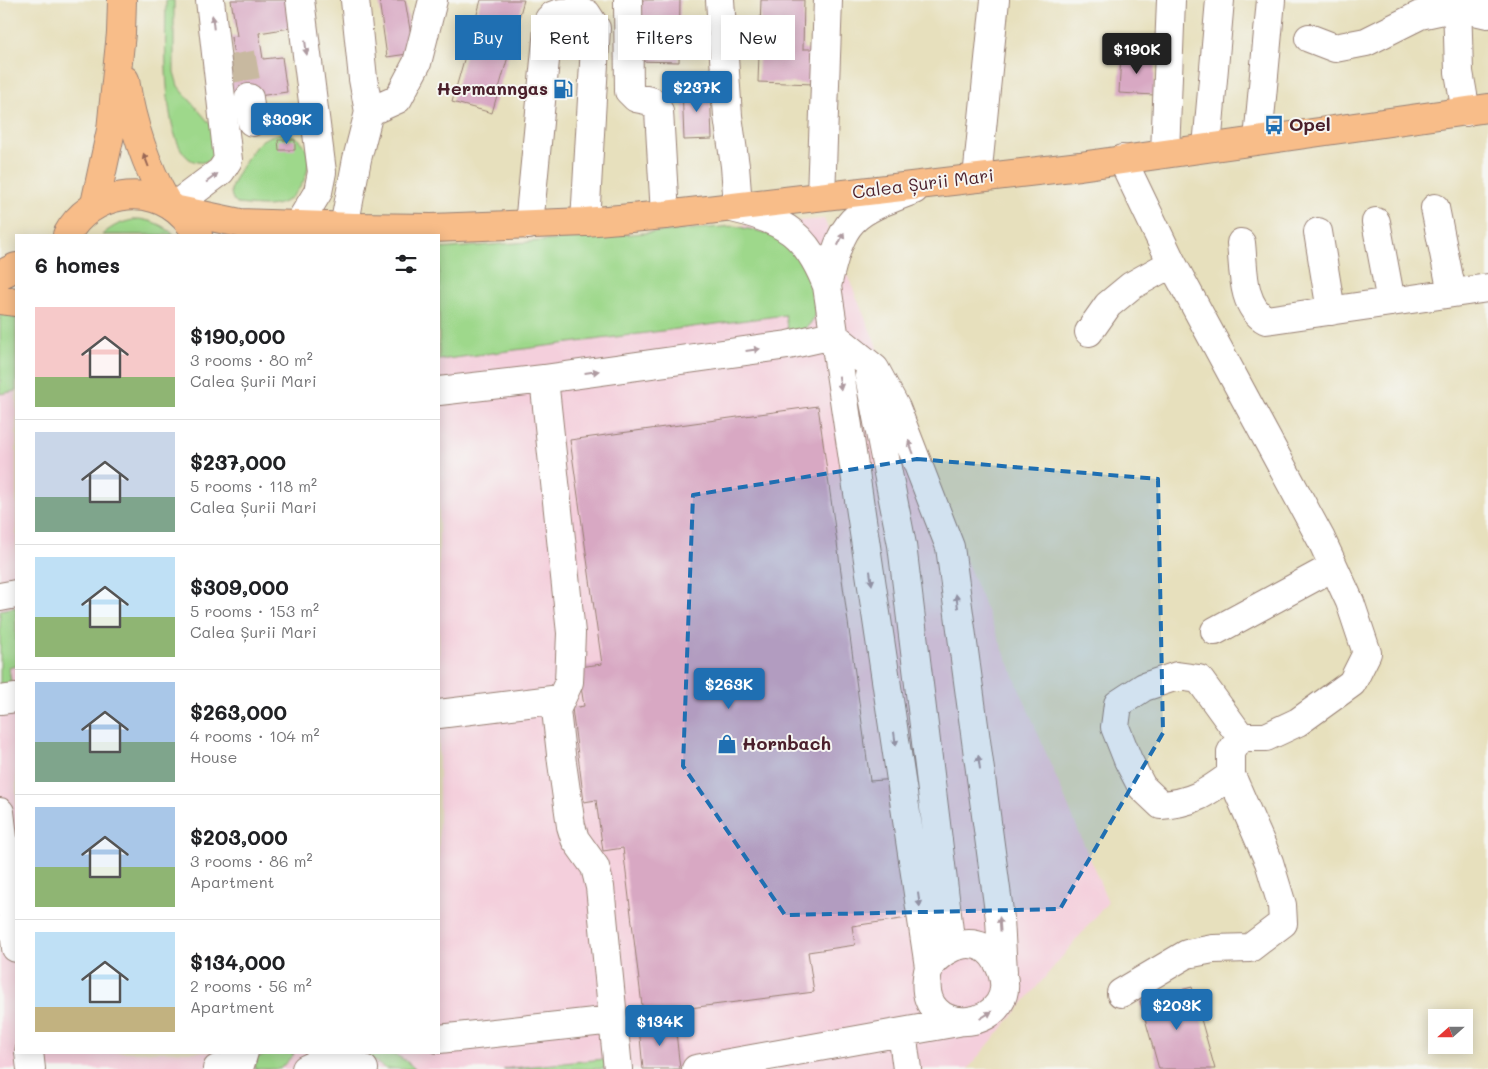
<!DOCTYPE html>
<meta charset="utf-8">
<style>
:root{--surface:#fff;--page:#f6f6f6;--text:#202124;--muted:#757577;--line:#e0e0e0;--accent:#1f6fb2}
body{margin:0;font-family:Mali,sans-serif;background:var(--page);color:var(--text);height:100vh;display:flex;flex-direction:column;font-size:19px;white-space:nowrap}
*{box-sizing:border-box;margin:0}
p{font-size:16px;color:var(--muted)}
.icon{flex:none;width:28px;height:28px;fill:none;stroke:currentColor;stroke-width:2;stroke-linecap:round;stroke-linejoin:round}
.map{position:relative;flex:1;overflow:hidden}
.panel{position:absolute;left:15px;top:234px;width:425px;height:820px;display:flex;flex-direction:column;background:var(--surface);border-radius:0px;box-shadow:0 2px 12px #0003}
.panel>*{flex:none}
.top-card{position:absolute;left:455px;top:15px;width:475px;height:45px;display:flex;gap:10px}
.needle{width:32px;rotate:249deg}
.buttons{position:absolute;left:1428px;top:1009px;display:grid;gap:10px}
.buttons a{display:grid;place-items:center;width:45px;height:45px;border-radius:0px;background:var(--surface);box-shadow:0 2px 12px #0003;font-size:25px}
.price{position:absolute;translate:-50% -42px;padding:0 11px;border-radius:5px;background:var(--accent);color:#fff;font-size:16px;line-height:32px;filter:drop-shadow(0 1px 2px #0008)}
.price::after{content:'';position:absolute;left:50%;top:30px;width:15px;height:11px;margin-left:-8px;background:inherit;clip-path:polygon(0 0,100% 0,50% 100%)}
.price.current{background:#222;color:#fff}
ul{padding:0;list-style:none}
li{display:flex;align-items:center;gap:15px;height:125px;padding:0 20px}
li+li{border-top:1px solid var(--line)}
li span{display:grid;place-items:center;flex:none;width:140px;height:100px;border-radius:0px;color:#555}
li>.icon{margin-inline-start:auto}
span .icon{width:60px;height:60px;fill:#fffc;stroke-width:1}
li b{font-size:21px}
h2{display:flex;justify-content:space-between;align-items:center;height:60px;padding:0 20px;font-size:21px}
.tag{padding:0 18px;border-radius:0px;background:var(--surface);box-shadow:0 2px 12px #0003;font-size:18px;line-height:45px}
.tag.current{background:var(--accent);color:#fff}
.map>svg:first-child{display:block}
.built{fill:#f4cfdc}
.green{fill:#9ed88b;stroke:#747c5b}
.building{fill:#d8a8c3}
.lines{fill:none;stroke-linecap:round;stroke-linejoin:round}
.minor-tunnel{stroke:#c8b9a0;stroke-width:28;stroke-dasharray:28 14;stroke-linecap:butt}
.minor-casing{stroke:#988074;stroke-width:30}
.major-casing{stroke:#988074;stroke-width:30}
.highway-casing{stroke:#988074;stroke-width:30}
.minor{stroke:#fff;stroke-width:28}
.major{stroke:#f8bd89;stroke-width:28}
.highway{stroke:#f8bd89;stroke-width:28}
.oneway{fill:#ae9aa0}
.oneway2{fill:#986655}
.marked{fill:#1f6fb2;fill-opacity:0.2;stroke:#1f6fb2;stroke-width:4;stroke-dasharray:10 6;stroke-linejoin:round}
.labels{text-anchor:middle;stroke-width:4;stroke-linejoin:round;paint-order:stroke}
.poi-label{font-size:18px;font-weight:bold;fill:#4a1f2b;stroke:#f6f6f2;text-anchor:start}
.street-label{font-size:18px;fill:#4a1f2b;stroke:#f6f6f2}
</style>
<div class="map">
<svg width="1488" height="1069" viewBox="0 0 1488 1069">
<rect width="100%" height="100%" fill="#f6f6f2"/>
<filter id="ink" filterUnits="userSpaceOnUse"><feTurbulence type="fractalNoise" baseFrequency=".02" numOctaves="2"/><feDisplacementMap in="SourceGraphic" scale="10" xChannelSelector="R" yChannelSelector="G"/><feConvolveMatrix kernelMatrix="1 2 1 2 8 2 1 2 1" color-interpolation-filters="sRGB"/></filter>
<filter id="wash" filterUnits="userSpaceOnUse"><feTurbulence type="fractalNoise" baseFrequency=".0096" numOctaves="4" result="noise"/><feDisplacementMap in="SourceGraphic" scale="20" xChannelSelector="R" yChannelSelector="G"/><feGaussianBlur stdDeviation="1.12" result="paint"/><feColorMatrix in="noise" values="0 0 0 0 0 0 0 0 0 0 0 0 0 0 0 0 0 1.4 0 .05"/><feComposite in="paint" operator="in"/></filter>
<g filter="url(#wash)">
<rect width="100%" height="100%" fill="#e7e0bd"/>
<!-- built -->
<path class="built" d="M824,219L1108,902L968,1069H0V317L16,312V1052H439V249Z"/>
<!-- green -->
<path class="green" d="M166,0H174V72L178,86L216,131L218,149C213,157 208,164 197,162C159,156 166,30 166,0Z
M286,133C322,142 310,188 284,202C270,209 252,205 237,204L234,201C232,198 231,194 231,190C232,180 252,149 260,142C267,136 277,134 286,133Z
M139,219C153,221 163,225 174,235H102C113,225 124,221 139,219Z
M735,226C751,230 772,232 787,242C806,255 828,305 809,325C804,331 795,331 788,333L785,315L439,360V249Z
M0,313H16V391L0,394Z
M16,607V666L9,668L12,687L0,688V610Z
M273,1053H294V1054L280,1069H254L257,1057Z
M362,1053C385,1053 398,1051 415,1069H386Z
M604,1059L605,1069H503Z"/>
<g id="blocks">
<!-- building -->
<path class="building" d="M231,0H286L290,28L259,33L263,59L282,57L287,92L230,100L224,65L235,63L231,37L237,36Z
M379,0H405L414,53L387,57Z
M481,0H524L492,113L452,102Z
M638,0H680L679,62L636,61Z
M761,0H804L803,49H815L814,84L758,82Z
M1121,55L1155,57L1154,95L1119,93Z
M682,86H710L712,139L684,140Z
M278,140H295V150H279Z
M818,406L870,781L897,779L915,917L852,926L855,945L808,952L814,992L643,1014L623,848L603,851L596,800L584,802L572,708L584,706L578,667L602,664L570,440Z
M1192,987L1215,1069H1159L1140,1001Z
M675,1023L680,1069H643L639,1027Z"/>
</g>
</g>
<g filter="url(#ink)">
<use href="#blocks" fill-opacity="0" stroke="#988074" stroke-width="1"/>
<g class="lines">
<!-- minor-tunnel -->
<path class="minor-tunnel" d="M241,53L249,98"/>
<defs>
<path id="minor" d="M628,0L629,91L636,98L651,101L659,111L665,215
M720,0L728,116L735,166L738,206
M1457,0L1459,72L1466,112
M1309,38L1335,48L1366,42L1420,15L1457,7L1488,14
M249,98L252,122
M369,112L398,99L417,63L433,0
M1258,140L1271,0
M1207,147L1220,0
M1165,153L1171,0
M977,178L995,0
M821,196L828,0
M173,207L221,171L228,160L210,0
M732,208C784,220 807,234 827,286L929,967C908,1049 1033,1030 998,963C982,932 945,943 929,967
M1435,208L1452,293
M1376,222L1391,302
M298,225L318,192L322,172L300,0
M529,225L549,19C557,9 575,14 587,14L596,28L585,222
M344,227L357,159L369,112L363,79L355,0
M1318,232L1331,311
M1241,243C1244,269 1241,306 1266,320L1488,288
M827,286C843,217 850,214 914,190
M1089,332L1108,305L1131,286L1172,263
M869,376L902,545L951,947
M544,379L571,633L569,682L556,710L562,763L571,826L575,839L595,867L600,887L618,1069
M439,391L544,379L788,345L833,335L875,369L896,408L950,547L1000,919L1003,972
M0,597L16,594
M1215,631L1333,567
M0,700L16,698
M439,714L560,699
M1231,775C1206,793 1193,803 1161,805L1142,787L1128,760L1115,727L1118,704L1144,687L1177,676L1199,679L1241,737
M0,812L16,948
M1121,993L1187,954L1213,949L1250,948L1283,923L1282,905L1269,862L1231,775V752L1241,737H1266L1298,722L1352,683L1367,653L1350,602L1321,539L1172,263L1122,159
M902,1032L907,1069
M439,1039L613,1020
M29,1052L31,1069
M217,1069L240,1065L244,1052
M306,1069C327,1059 343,1060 364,1069
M696,1069L958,1022"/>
<path id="major" d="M178,210L240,223L355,227L432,228L585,222L665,215L1080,166L1488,108
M67,235C89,193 150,180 184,217C189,223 195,228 198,235
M0,275L16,267
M0,300L16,302"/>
<path id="highway" d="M125,80C132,124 145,164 167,203
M95,204L111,130L121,33L122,0"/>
</defs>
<!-- minor casing -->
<use href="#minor" class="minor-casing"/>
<!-- major casing -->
<use href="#major" class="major-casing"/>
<!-- highway casing -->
<use href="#highway" class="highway-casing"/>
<!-- minor -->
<use href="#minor" class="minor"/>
<!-- major -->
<use href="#major" class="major"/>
<!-- highway -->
<use href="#highway" class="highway"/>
</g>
<!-- one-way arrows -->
<defs><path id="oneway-solid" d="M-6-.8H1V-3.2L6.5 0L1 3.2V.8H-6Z" transform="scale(1.25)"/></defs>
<g class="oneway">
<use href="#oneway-solid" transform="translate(213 22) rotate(-96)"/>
<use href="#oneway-solid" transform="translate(306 48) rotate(83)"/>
<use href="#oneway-solid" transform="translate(212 178) rotate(-37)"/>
<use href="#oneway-solid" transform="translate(841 239) rotate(-65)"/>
<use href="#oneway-solid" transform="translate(753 350) rotate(-8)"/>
<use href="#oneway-solid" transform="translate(592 372) rotate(-8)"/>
<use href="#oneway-solid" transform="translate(840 383) rotate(81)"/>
<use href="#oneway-solid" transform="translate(911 447) rotate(-111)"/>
<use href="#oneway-solid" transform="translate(871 578) rotate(82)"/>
<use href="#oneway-solid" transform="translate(957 601) rotate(-98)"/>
<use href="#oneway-solid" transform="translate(895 739) rotate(82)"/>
<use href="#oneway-solid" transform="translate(979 762) rotate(-98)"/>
<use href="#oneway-solid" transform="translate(919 900) rotate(82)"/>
<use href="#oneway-solid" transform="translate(1000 924) rotate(-94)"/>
<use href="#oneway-solid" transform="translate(986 1015) rotate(-32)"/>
</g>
<use class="oneway2" href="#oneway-solid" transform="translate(146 160) rotate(-111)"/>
</g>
<!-- marked area -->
<path class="marked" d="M917,459L1158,479L1163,733L1060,909L785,915L683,766L693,495Z"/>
<!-- icons -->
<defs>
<symbol id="fuel-bare" viewBox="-9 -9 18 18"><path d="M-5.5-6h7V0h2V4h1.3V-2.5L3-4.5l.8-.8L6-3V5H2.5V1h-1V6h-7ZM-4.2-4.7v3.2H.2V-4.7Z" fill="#1f6fb2" stroke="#f6f6f2" stroke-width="2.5" paint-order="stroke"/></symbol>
<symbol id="bus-bare" viewBox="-9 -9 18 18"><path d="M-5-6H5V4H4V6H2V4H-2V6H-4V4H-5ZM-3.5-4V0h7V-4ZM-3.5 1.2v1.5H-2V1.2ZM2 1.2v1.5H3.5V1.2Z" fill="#1f6fb2" stroke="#f6f6f2" stroke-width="2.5" paint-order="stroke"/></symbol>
<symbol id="shop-bare" viewBox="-9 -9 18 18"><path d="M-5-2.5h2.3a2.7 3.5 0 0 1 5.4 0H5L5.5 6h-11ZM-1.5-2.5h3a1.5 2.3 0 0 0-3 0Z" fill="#1f6fb2" stroke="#f6f6f2" stroke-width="2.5" paint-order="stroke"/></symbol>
</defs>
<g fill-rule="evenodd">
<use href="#fuel-bare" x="549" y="75" width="28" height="28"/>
<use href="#bus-bare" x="1260" y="111" width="28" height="28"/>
<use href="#shop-bare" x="713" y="730" width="28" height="28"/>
</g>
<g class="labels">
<!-- poi labels -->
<g class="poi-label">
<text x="548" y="95" text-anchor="end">Hermanngas</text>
<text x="1289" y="131">Opel</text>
<text x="742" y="750">Hornbach</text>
</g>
<!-- street labels -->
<g class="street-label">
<text transform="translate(923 184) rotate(-7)" y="6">Calea Șurii Mari</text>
</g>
</g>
</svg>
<div class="buttons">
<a><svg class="needle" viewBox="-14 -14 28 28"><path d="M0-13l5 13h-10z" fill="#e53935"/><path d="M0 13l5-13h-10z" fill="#757577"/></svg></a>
</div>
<b class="price current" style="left:1137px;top:75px">$190K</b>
<b class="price" style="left:697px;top:113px">$237K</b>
<b class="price" style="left:287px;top:145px">$309K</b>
<b class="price" style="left:729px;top:710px">$263K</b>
<b class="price" style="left:1177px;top:1031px">$203K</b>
<b class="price" style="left:660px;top:1047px">$134K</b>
<div class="top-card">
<a class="tag current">Buy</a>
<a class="tag">Rent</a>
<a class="tag">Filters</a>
<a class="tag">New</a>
</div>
<section class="panel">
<h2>6 homes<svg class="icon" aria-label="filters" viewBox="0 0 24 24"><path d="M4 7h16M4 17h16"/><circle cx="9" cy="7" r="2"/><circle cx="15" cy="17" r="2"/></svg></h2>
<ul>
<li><span style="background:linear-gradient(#f6c9c9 70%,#8fb573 0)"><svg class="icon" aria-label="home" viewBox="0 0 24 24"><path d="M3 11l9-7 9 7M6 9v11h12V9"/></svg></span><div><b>$190,000</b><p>3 rooms · 80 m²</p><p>Calea Șurii Mari</p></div></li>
<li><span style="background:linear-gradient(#c9d6e8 65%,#7fa58c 0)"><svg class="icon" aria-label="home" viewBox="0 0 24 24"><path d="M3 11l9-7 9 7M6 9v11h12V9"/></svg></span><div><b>$237,000</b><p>5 rooms · 118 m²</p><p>Calea Șurii Mari</p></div></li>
<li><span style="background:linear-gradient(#bfe0f5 60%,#8fb573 0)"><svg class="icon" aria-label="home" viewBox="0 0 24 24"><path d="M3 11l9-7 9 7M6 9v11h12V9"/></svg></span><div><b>$309,000</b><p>5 rooms · 153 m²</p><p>Calea Șurii Mari</p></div></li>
<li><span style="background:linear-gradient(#a9c7e8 60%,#7fa58c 0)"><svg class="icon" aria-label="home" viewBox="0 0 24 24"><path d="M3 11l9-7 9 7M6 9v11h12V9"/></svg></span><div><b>$263,000</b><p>4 rooms · 104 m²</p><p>House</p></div></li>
<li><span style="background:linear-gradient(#a9c7e8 60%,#8fb573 0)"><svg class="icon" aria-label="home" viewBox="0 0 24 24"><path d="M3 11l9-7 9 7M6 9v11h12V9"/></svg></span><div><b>$203,000</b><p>3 rooms · 86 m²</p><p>Apartment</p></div></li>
<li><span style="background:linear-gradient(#bfe0f5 75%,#c2b280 0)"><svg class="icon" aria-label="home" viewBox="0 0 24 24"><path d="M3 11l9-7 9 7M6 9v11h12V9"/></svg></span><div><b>$134,000</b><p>2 rooms · 56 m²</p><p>Apartment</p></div></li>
</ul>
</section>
</div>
